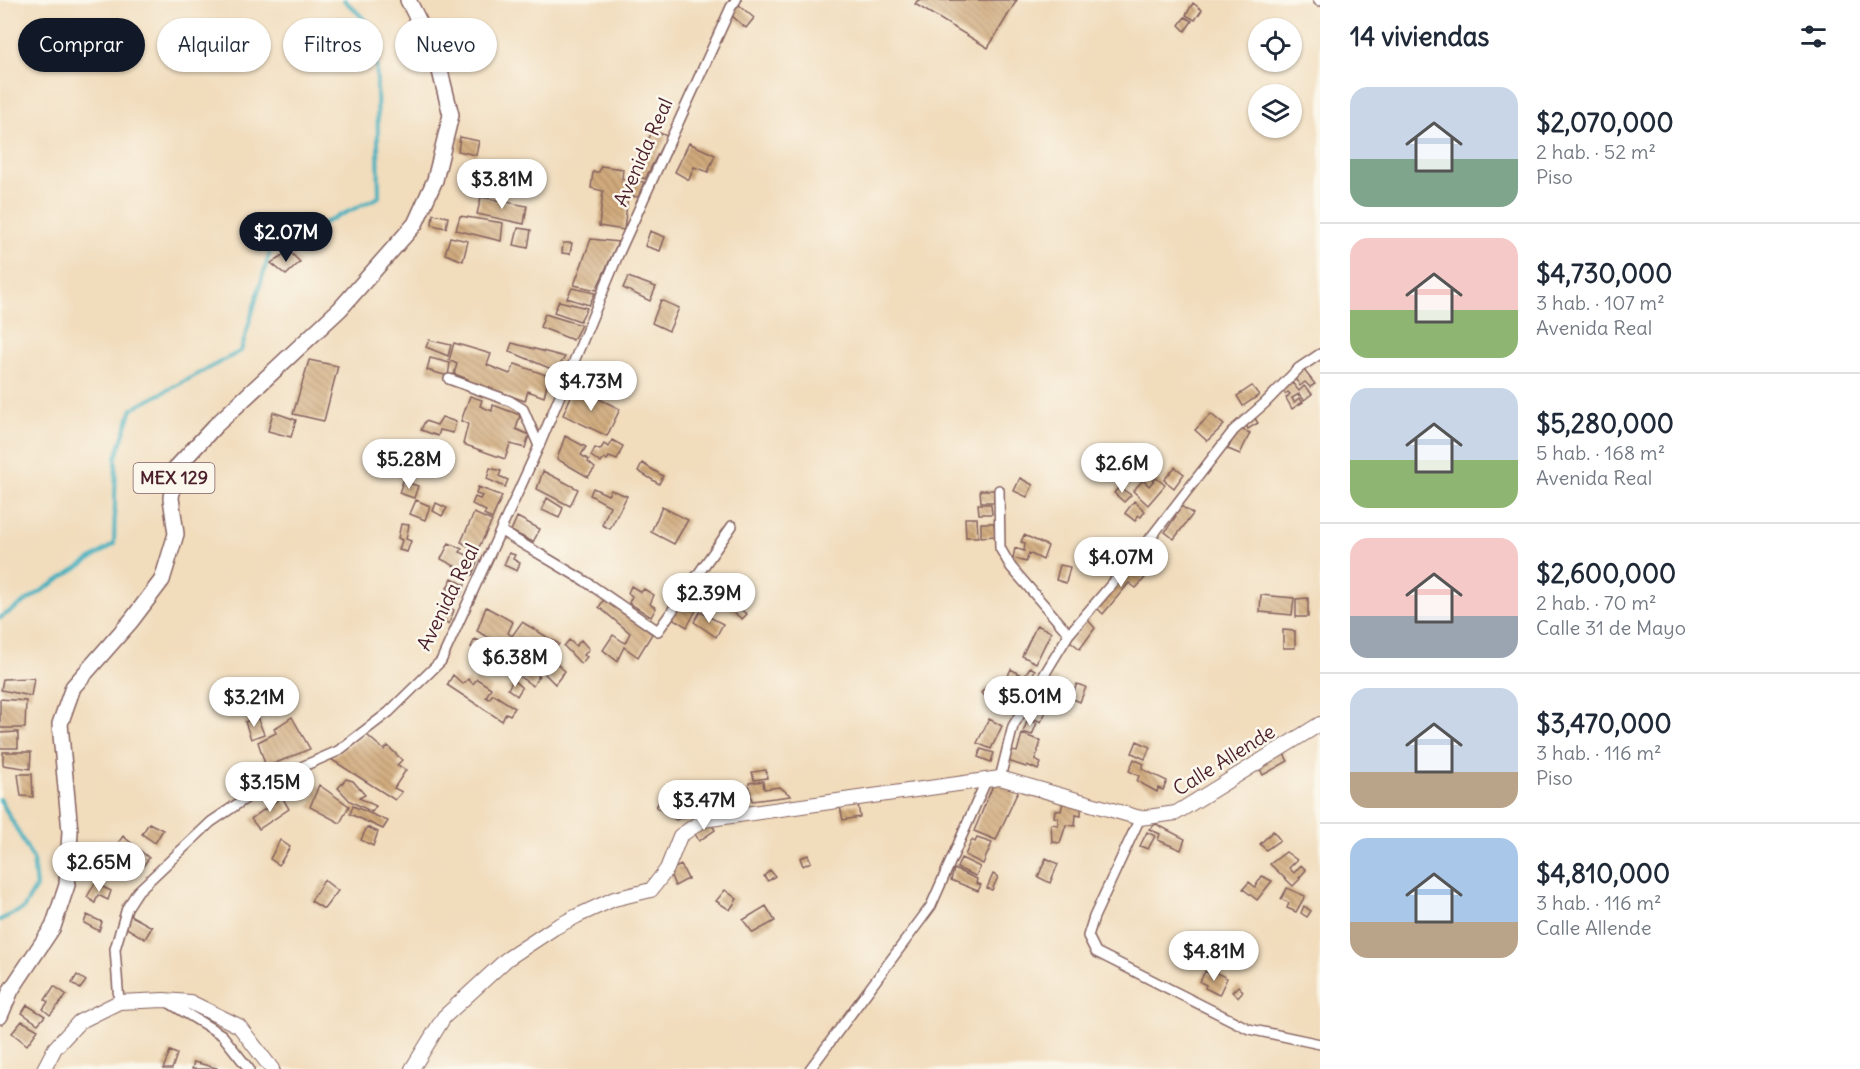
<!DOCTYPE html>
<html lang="es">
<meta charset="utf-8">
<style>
:root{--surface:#fff;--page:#f6f6f7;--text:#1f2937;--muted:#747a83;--line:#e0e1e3;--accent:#111827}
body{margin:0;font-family:Delius,sans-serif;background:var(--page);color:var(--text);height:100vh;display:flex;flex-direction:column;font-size:22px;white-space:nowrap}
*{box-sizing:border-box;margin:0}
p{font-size:20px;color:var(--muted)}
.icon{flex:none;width:33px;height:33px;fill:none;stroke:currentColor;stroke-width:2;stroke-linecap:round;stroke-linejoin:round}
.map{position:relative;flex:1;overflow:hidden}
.side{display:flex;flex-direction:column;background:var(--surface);width:540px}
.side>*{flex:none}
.hud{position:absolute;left:18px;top:18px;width:570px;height:54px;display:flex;gap:12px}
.buttons{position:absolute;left:1248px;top:18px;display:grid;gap:12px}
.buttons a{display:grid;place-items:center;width:54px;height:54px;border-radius:50%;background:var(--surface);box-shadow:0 2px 4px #0004;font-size:30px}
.price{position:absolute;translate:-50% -51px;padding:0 14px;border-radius:21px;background:#fff;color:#222;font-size:20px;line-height:39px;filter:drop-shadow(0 2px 3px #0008)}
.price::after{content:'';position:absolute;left:50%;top:36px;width:18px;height:14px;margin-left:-9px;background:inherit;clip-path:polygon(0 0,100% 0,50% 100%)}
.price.active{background:var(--accent);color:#fff}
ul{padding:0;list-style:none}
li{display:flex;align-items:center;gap:18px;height:150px;padding:0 30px}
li+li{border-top:2px solid var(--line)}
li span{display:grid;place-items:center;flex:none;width:168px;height:120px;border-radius:18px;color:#555}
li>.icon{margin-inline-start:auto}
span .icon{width:72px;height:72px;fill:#fffc;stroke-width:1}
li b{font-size:26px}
h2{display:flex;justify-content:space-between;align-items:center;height:72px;padding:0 30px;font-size:26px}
.tag{padding:0 21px;border-radius:27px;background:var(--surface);box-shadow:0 2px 4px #0004;font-size:21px;line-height:54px}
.tag.active{background:var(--accent);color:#fff}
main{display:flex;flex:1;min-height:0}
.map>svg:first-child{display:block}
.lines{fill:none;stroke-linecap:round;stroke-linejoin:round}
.stream{stroke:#41afbe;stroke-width:4}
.building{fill:url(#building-back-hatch)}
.street-casing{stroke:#84615e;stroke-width:12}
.secondary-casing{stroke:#84615e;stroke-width:16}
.primary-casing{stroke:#84615e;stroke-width:18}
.street{stroke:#fff;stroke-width:9}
.secondary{stroke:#fff;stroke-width:14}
.primary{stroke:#fff;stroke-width:15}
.labels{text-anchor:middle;stroke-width:5;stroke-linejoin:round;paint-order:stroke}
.shield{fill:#fbf7ec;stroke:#7f6065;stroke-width:1.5}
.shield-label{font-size:18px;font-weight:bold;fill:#4a1f2b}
.street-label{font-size:20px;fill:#4a1f2b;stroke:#fbf7ec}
</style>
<main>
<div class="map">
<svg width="1320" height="1069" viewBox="0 0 1320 1069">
<defs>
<pattern id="building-back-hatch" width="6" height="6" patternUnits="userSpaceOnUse" patternTransform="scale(1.5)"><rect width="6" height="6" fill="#d1ab7d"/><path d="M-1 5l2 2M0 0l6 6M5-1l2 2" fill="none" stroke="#ac8b67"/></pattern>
</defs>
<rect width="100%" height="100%" fill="#fbf7ec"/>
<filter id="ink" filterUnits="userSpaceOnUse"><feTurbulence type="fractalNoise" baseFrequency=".0167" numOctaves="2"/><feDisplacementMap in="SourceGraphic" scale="12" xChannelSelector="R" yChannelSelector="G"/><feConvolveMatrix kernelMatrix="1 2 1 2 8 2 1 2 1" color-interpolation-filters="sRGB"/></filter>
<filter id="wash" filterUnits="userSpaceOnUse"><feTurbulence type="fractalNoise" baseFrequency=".008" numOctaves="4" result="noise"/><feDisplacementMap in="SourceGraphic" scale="24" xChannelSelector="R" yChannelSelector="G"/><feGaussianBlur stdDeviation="1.35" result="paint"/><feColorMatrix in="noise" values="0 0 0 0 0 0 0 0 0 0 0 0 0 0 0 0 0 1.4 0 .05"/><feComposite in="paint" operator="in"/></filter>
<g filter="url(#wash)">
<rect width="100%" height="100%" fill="#f1dcbc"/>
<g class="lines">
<!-- stream -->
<path class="stream" d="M0,618L114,544L116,457L132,409L241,351L271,248L379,197L376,30L344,0
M0,799L33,859L36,887L23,909L0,920"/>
</g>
<g id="blocks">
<!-- building -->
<path class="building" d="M918,0H1017L988,48L915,4Z
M1193,3L1202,10L1195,20L1186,15Z
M738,4L754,18L746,28L731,15Z
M1185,17L1192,21L1185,31L1179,25Z
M653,130L667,136L645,179L632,173Z
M460,137L479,141L476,155L458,151Z
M689,143L715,155L708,172L694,167L689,180L675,172Z
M601,166L623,169L622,179L644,182L638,197L628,196L624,230L599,226L603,191L591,188L593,172H599Z
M481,197L527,206L524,224L477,214Z
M433,214L448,217L446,228L432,225Z
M460,216L503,223L501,241L456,230Z
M518,228L531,230L528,248L514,245Z
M650,231L665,237L660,251L645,246Z
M450,237L468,241L463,261L445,254Z
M591,239L618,242L596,290L574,285Z
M563,243H572L570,254L562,253Z
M289,251L300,262L286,275L271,263Z
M628,277L656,287L650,301L623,288Z
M572,288L595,293L589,305L567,298Z
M661,300L679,308L669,331L652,323Z
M559,301L587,308L580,321L554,312Z
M545,314L581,325L573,340L540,327Z
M429,340L451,345L448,356L426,347Z
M454,343L491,354L487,365L510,374L515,364L549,376L544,397L528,391L525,401L476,383L474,387L467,384L468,379L454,374L457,364L449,360Z
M512,343L565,357L556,371L509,351Z
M430,358L450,363L448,376L427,370Z
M309,360L338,366L324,421L293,414Z
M1303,369L1315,384L1310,387L1305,382L1300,386L1293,376Z
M1290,380L1299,391L1304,386L1312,394L1304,400L1299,394L1292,398L1294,402L1299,398L1303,402L1292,409L1286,398L1290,394L1288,392L1285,394L1281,388Z
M1252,386L1259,395L1243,406L1237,396Z
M575,387L620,409L607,436L563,415Z
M470,396L482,400L480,406L492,411L493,405L520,415L516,429L529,435L525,448L510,444L505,459L463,444L468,424L461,421Z
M273,412L296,420L291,437L268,431Z
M1211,414L1224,425L1207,441L1195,430Z
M442,417L456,422L453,433L440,430L438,436L421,430L425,421L437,425Z
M1254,417L1258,423L1248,429L1245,422Z
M1238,428L1250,433L1240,454L1228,449Z
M565,436L586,447L581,455L589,460L588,462L595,468L588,477L557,459Z
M612,440L623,446L617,460L609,457L607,460L604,458L601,463L591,456L595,448L600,450L604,444L609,447Z
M642,463L663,476L659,484L638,471Z
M1175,467L1184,474L1174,488L1164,480Z
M490,468L501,471L499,476L508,480L505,487L487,479Z
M543,471L578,489L570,506L537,489Z
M1020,478L1033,485L1027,497L1014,491Z
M1156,478L1165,485L1148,505L1133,491L1143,480L1149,486Z
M403,481L418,486L414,498L399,493Z
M478,487L502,496L492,519L484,515L486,511L472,504L475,497L480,499L482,496L476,494Z
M1119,487L1131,495L1124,502L1114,493Z
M593,488L608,495L611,490L627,496L610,529L602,525L610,506L590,495Z
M980,490H994V502H981Z
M547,498L563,508L559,518L542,510Z
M416,500L430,506L425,520L410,514Z
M1134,501L1145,511L1141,517L1138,515L1135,521L1125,513Z
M436,503L447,508L442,516L433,511Z
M978,504H991L992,514H979Z
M1178,504L1193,514L1174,539L1165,532L1176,516L1171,512Z
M662,507L688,520L674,544L651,532Z
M474,513L492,521L477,551L461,542Z
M517,517L540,529L533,542L511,531Z
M965,518H977L978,537H966Z
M981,523H994L995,536L981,537Z
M401,524L409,525L406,539L411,541L407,552L399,550L402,540L398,538Z
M1024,535L1048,546L1043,560L1029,553L1026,562L1013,558L1015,548L1024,551L1025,543L1021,542Z
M449,543L462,549L460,552L478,560L472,575L441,559Z
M509,553L515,555L513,559L520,563L517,571L504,565Z
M1060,565L1070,567L1066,583L1056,580Z
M1129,568L1145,578L1136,588L1129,583L1103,614L1097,608Z
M452,578L465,585L460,596L447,588Z
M631,586L641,592L644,589L654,595L650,604L656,608L651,617L629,603L632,596L628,593Z
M729,586L744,596L738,608L747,614L742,619L720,602Z
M1261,595L1294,598L1292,615L1260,612Z
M685,596L699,605L687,627L672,618Z
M605,598L652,634L638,657L624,647L617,661L603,650L613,635L625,643L630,633L599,607Z
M1308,598V617H1296V599Z
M444,605L454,610L449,624L439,618Z
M486,607L513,622L508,633L512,636L522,622L559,644L548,658L523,644L518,654L477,631Z
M700,612L723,624L716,637L694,622Z
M1087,619L1095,628L1080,649L1070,641Z
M1037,625L1051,632L1036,663L1022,656Z
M1283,630L1295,631V648H1283Z
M475,639L503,652L495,671L475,661L479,653L471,647Z
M569,640L576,646L581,640L589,649L584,655L587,657L581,664L564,646Z
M510,659L539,675L533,686L506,667Z
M552,660L565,671L555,684L543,672Z
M1030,667L1035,670L1022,694L1004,684L1011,669L1024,677Z
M453,675L463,684L468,679L473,684L477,679L491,688L486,697L489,699L493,694L515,708L510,715L506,713L502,721L447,685Z
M1047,675L1058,679L1055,687L1052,685L1048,692L1041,688Z
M34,678L31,696L1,690L3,679Z
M513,680L522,688L517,696L508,689Z
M1077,684L1086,687L1080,702L1071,698Z
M986,687L993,693L997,688L1003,691L1007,688L1020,697L1012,713L1005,708L1003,710L981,693Z
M1039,693L1052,699L1041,722L1028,716Z
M0,699L26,701L25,728H0Z
M257,717L264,734L251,739L245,722Z
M292,717L310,749L266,767L258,742L276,733L274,729Z
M989,719L1002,726L991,749L977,743Z
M1028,719L1037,723L1032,735L1023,732Z
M18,732V748H0V733Z
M1022,734L1041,741L1035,760L1041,763L1038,770L1027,765L1026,767L1008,761L1012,751L1017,752Z
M367,735L384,750L388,746L402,760L397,765L406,770L394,788L402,792L395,800L329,758Z
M1137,741L1150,747L1145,759L1132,753Z
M981,749L994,753L991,762L978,757Z
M1281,749L1288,761L1263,775L1258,765Z
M3,752H31L30,769L3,765Z
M1134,759L1144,764L1142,769L1167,781L1163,790L1158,788L1157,792L1137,781L1139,776L1129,771Z
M766,770L767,778L754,780L752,772Z
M18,774H32L33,797L21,796Z
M346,779L353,781L365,795L359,798L376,806L372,812L350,801L338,788Z
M763,781L764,789L780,787L791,796L752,801L749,783Z
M682,783L693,790L695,786L717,802L711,807L676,820L656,807L661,799L668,803Z
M994,783L1019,789L996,840L974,831Z
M319,785L349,806L340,823L310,807Z
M282,797L289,809L259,829L251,819Z
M1063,802L1081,806V816L1076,815L1075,826L1066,825L1060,843L1052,842L1051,824L1058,825V818L1054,817L1055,810L1061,811Z
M858,804L860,817L843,820L840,807Z
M353,806L388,821L383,829L350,814Z
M710,822L715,830L699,841L694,832Z
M149,823L163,830L155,843L142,834Z
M1156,824L1185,839L1181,850L1158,840L1160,834L1149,829Z
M367,827L378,832L373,846L361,840Z
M1273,831L1280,840L1266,850L1260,844Z
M1147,832L1155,836L1148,849L1140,846Z
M123,836L149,858L139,872L125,862L119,868L108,857Z
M977,838L992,843L983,864L965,855L972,840L975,842Z
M280,840L290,847L279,865L270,859Z
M1286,852L1297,860L1289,868L1294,873L1301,865L1306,870L1299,878L1300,879L1293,886L1270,864Z
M808,855L811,862L803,866L800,858Z
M961,858L980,867L976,876L957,868Z
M1046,858L1058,864L1050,883L1038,877Z
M681,865L688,879L675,886L669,871Z
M954,869L977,879L976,883L981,885L978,891L951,880Z
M770,870L775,876L768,881L764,876Z
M993,874L998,877L992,890L987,888Z
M1262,876L1272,881L1257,900L1243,889L1249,882L1255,887Z
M324,880L338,891L324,909L311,901Z
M95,883L111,891L108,900L98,895L95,903L87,897Z
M1287,888L1305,896L1296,912L1287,908L1289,903L1281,899Z
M725,890L737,899L730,910L716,901Z
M766,906L775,921L753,933L743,920Z
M1304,906L1311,911L1307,917L1301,913Z
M128,914L152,927L145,939L123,926Z
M87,915L102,922L99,931L84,923Z
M1205,971L1211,975L1213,971L1227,978L1219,995L1205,988L1206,985L1200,982Z
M77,975L86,981L80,989L72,983Z
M54,986L67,995L50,1015L43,1009L48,1002L45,1000Z
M1238,986L1243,991L1238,997L1232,992Z
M27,1005L45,1016L38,1024L22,1013Z
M22,1021L38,1030L27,1045L12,1033Z
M170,1051L177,1054L172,1069H163Z
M194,1062L217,1068V1069H192Z"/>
</g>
</g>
<g filter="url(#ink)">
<use href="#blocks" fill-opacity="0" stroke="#84615e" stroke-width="1.5"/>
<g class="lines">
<defs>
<path id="street" d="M1318,0L1319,1
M449,379L510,401L523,409L539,446
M999,490L1000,548L1011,567L1069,634
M501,531L585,581L658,631L732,526
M1000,778L1013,726L1069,634L1142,549L1234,430L1265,403L1299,368L1320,354
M1140,818L1094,917L1088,936L1096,952L1249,1029L1320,1044
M166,1001L222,1035L249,1069
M119,1002L115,949L127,908L138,891L211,822L276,778L338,751L389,712L441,661L539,446L618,255L731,7L736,0
M810,1069L931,906L986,781"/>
<path id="secondary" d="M44,1069L55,1048L79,1022L119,1002L164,1000L190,1002L239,1026L272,1069
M412,1069L444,1017L507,959L554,928L577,916L614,899L651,890L667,869L680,836L703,820L1000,778L1140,818L1176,813L1320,724"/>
<path id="primary" d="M0,1016L11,990L53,927L67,885L70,831L60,724L73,687L131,621L162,580L176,534L171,498L175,469L215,426L340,309L415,224L435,180L451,115L436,55L408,0"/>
</defs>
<!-- street casing -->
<use href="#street" class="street-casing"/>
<!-- secondary casing -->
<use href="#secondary" class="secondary-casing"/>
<!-- primary casing -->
<use href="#primary" class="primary-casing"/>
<!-- street -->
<use href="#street" class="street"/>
<!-- secondary -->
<use href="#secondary" class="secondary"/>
<!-- primary -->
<use href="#primary" class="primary"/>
</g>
</g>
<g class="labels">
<!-- shield labels -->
<rect class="shield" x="133.5" y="463" width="81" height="30" rx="4.5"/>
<g class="shield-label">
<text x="174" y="484">MEX 129</text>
</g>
<!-- street labels -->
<g class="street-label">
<text transform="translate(643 152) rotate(-66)" y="7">Avenida Real</text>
<text transform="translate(448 597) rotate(-64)" y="7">Avenida Real</text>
<text transform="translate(1224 760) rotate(-32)" y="7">Calle Allende</text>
</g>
</g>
</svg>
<div class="buttons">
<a><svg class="icon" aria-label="locate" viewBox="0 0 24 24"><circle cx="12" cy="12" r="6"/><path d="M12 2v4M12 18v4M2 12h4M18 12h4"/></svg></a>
<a><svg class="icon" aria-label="layers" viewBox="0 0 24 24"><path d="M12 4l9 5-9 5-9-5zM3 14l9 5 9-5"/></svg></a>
</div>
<b class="price" style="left:502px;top:210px">$3.81M</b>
<b class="price active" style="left:286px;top:263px">$2.07M</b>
<b class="price" style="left:591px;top:412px">$4.73M</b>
<b class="price" style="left:409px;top:490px">$5.28M</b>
<b class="price" style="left:1122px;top:494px">$2.6M</b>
<b class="price" style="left:1121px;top:588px">$4.07M</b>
<b class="price" style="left:709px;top:624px">$2.39M</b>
<b class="price" style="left:515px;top:688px">$6.38M</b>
<b class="price" style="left:1030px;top:727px">$5.01M</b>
<b class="price" style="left:254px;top:728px">$3.21M</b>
<b class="price" style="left:270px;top:813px">$3.15M</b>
<b class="price" style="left:704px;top:831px">$3.47M</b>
<b class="price" style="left:99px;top:893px">$2.65M</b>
<b class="price" style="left:1214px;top:982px">$4.81M</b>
<div class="hud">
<a class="tag active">Comprar</a>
<a class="tag">Alquilar</a>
<a class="tag">Filtros</a>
<a class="tag">Nuevo</a>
</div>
</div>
<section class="side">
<h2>14 viviendas<svg class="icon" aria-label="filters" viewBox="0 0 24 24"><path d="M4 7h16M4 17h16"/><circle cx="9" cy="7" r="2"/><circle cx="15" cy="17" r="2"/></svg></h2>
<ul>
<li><span style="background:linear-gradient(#c9d6e8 60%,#7fa58c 0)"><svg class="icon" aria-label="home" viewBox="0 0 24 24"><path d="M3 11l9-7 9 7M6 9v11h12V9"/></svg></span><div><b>$2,070,000</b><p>2 hab. · 52 m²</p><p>Piso</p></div></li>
<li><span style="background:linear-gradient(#f6c9c9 60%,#8fb573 0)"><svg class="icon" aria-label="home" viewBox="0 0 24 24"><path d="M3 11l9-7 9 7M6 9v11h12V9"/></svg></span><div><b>$4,730,000</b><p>3 hab. · 107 m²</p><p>Avenida Real</p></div></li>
<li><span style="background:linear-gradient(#c9d6e8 60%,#8fb573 0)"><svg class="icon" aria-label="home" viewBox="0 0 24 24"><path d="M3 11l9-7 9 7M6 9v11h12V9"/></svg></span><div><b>$5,280,000</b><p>5 hab. · 168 m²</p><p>Avenida Real</p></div></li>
<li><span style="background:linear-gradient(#f6c9c9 65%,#9aa5b1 0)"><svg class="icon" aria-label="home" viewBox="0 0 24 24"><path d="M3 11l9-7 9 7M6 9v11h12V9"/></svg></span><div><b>$2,600,000</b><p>2 hab. · 70 m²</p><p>Calle 31 de Mayo</p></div></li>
<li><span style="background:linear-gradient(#c9d6e8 70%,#b9a48a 0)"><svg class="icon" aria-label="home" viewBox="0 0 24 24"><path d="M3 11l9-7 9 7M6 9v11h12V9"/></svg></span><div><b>$3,470,000</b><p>3 hab. · 116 m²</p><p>Piso</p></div></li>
<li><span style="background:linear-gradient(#a9c7e8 70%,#b9a48a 0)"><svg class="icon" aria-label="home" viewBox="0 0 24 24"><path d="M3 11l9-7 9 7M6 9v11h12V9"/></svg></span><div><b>$4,810,000</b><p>3 hab. · 116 m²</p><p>Calle Allende</p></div></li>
</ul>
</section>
</main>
